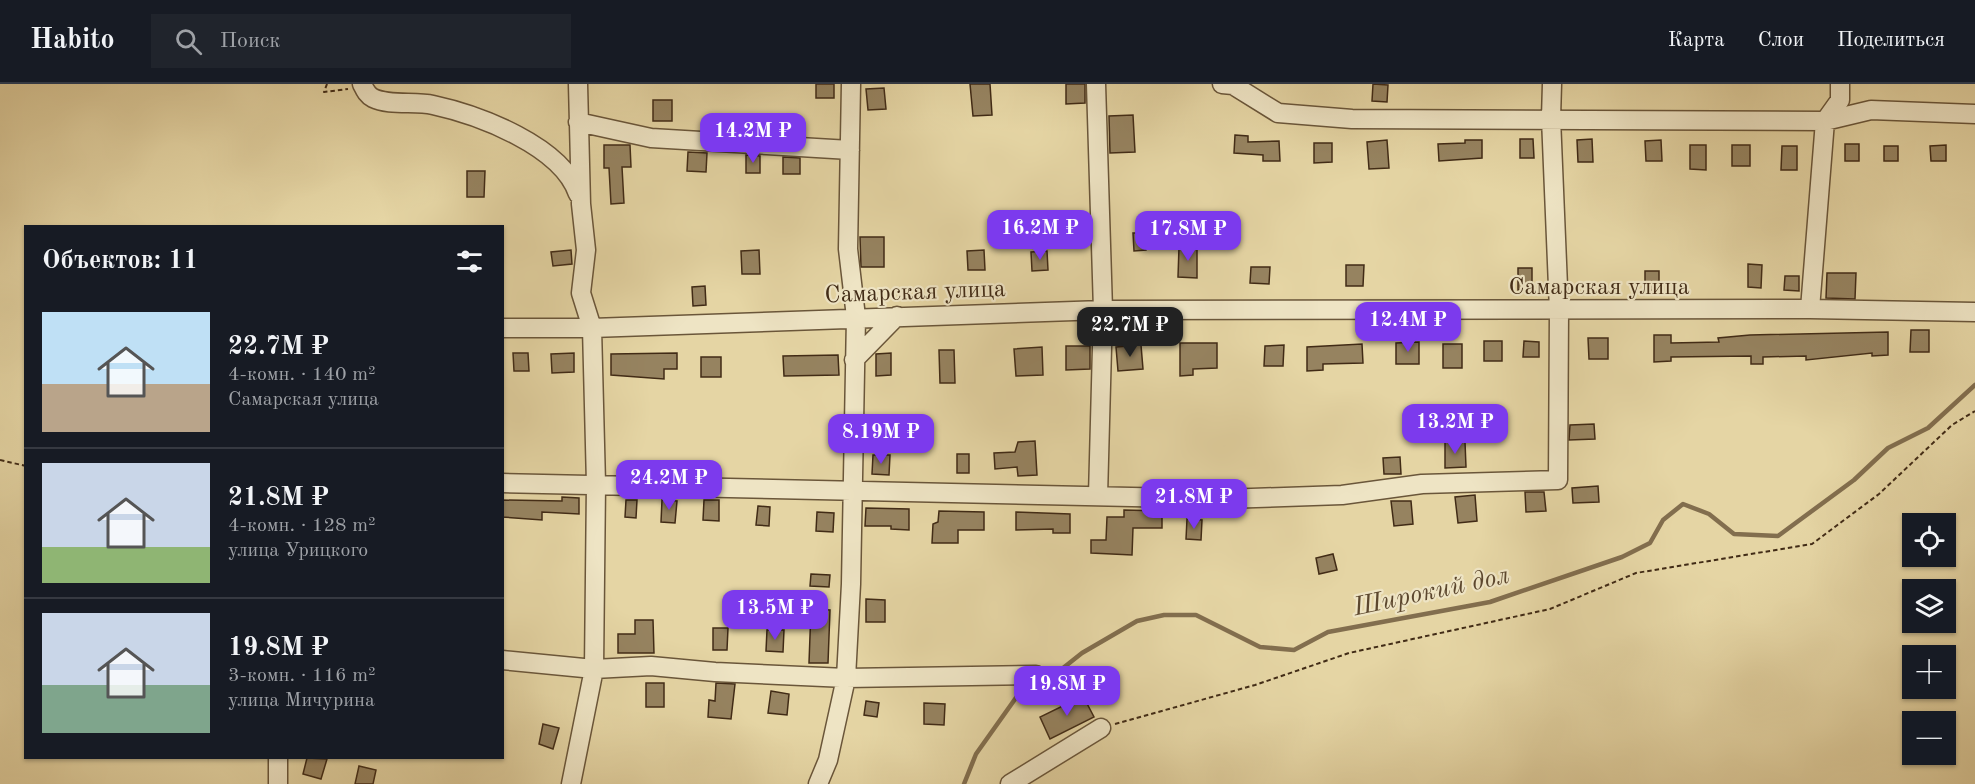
<!DOCTYPE html>
<html lang="ru">
<meta charset="utf-8">
<style>
:root{--surface:#171b24;--page:#20242c;--text:#f1f3f6;--muted:#9ea1a6;--line:#363941;--accent:#7c3aed}
body{margin:0;font-family:"Old Standard TT",serif;background:var(--page);color:var(--text);height:100vh;display:flex;flex-direction:column;font-size:22px;white-space:nowrap}
*{box-sizing:border-box;margin:0}
p{font-size:20px;color:var(--muted)}
.icon{flex:none;width:33px;height:33px;fill:none;stroke:currentColor;stroke-width:2;stroke-linecap:round;stroke-linejoin:round}
.map{position:relative;flex:1;overflow:hidden}
.panel{position:absolute;left:24px;top:141px;width:480px;height:534px;display:flex;flex-direction:column;background:var(--surface);border-radius:0px;box-shadow:0 2px 4px #0004}
.panel>*{flex:none}
.controls{position:absolute;left:1902px;top:429px;display:grid;gap:12px}
.controls a{display:grid;place-items:center;width:54px;height:54px;border-radius:0px;background:var(--surface);box-shadow:0 2px 4px #0004;font-size:30px}
.price{position:absolute;translate:-50% -51px;padding:0 14px;border-radius:12px;background:var(--accent);color:#fff;font-size:20px;line-height:39px;filter:drop-shadow(0 2px 3px #0008)}
.price::after{content:'';position:absolute;left:50%;top:36px;width:18px;height:14px;margin-left:-9px;background:inherit;clip-path:polygon(0 0,100% 0,50% 100%)}
.price.active{background:#222;color:#fff}
ul{padding:0;list-style:none}
li{display:flex;align-items:center;gap:18px;height:150px;padding:0 18px}
li+li{border-top:2px solid var(--line)}
li span{display:grid;place-items:center;flex:none;width:168px;height:120px;border-radius:0px;color:#555}
li>.icon{margin-inline-start:auto}
span .icon{width:72px;height:72px;fill:#fffc;stroke-width:1}
li b{font-size:26px}
h2{display:flex;justify-content:space-between;align-items:center;height:72px;padding:0 18px;font-size:26px}
header{display:flex;align-items:center;gap:36px;box-sizing:border-box;height:84px;padding:0 30px;background:var(--surface);border-bottom:2px solid var(--line)}
header strong{font-size:28px}
nav{display:flex;gap:33px;margin-inline-start:auto;font-size:21px}
.search{width:420px;height:54px;background:var(--page);display:flex;align-items:center;gap:15px;box-sizing:border-box;padding:0 21px;border-radius:0px;color:var(--muted);font-size:22px}
.map>svg:first-child{display:block}
.lines{fill:none;stroke-linecap:round;stroke-linejoin:round}
.stream{stroke:#826e4e;stroke-width:4.5}
.building{fill:#968360;stroke:#412b16;stroke-width:1.5}
.minor-casing{stroke:#6a563a;stroke-width:21}
.path{stroke:#412b16;stroke-width:2;stroke-dasharray:4.5 3;stroke-linecap:butt}
.minor{stroke:#eee4c4;stroke-width:18}
.labels{text-anchor:middle;stroke-width:4.5;stroke-linejoin:round;paint-order:stroke}
.street-label{font-size:24px;fill:#412b16;stroke:#eee4c4}
.water-label{font-size:26px;font-style:italic;fill:#5c472e;stroke:#eee4c4}
</style>
<header>
<strong>Habito</strong>
<div class="search"><svg class="icon" aria-label="search" viewBox="0 0 24 24"><circle cx="10" cy="10" r="6"/><path d="M15 15l6 6"/></svg>Поиск</div>
<nav><a>Карта</a><a>Слои</a><a>Поделиться</a></nav>
</header>
<div class="map">
<svg width="1975" height="700" viewBox="0 0 1975 700">
<rect width="100%" height="100%" fill="#e5d5a4"/>
<filter id="stains"><feTurbulence type="fractalNoise" baseFrequency=".00333" numOctaves="4"/><feColorMatrix values="0 0 0 0 .2 0 0 0 0 .09 0 0 0 0 .02 0 0 0 .5 -.17"/></filter>
<radialGradient id="worn" r=".72"><stop offset=".6" stop-color="#630" stop-opacity="0"/><stop offset="1" stop-color="#630" stop-opacity=".3"/></radialGradient>
<g class="lines">
<!-- stream -->
<path class="stream" d="M964,700L976,670L1020,608L1053,592L1082,569L1137,537L1164,531H1196L1260,563L1294,566L1328,548L1490,518L1622,473L1650,459L1663,436L1683,420L1709,430L1734,450L1778,452L1854,396L1888,364L1928,344L1975,301"/>
</g>
<!-- building -->
<path class="building" d="M816,0H834V14H816Z
M970,0H990L992,31L973,32Z
M1066,0H1085V19L1066,20Z
M1373,0L1388,1L1387,18L1372,17Z
M884,4L886,25L868,26L866,5Z
M653,16H672V37H653Z
M1133,31L1135,68L1110,69L1109,32Z
M1235,51L1248,52V58L1279,57L1280,77H1263V71L1234,69Z
M1520,55H1533L1534,74H1520Z
M1592,55L1593,78H1578L1577,56Z
M1387,56L1389,84L1369,85L1367,58Z
M1465,56H1482V74L1439,77L1438,60L1465,59Z
M1661,56L1662,77H1646L1645,57Z
M1314,59H1332V78L1314,79Z
M1845,60H1859V77H1845Z
M604,61H630L631,83H622L624,119L611,120L609,84H604Z
M1690,61H1706V86L1690,85Z
M1732,61H1750V82H1732Z
M1946,61V77H1931L1930,62Z
M1782,62H1797V86H1781Z
M1884,62H1898V77H1884Z
M688,68L707,69L706,88L687,87Z
M746,71L760,72V89H746Z
M783,73L800,74V90H783Z
M467,87H485L484,113H467Z
M1133,149H1146V166L1134,167Z
M860,153H884V183H861Z
M1179,163H1197V194L1178,193Z
M571,166L572,180L553,182L551,168Z
M759,166L760,190H742L741,167Z
M984,166L985,186H968L967,167Z
M1047,167L1048,186L1032,187L1031,168Z
M1748,180L1762,181L1761,204L1748,203Z
M1346,181H1364L1363,202H1346Z
M1251,183H1270L1269,200L1250,199Z
M1518,184H1532V206H1518Z
M1645,187H1659V206H1645Z
M1827,189H1856L1855,215L1826,214Z
M1785,192H1799V207L1784,206Z
M705,202L706,221L693,222L692,203Z
M1911,246H1929V268H1910Z
M1888,248V271L1872,272V269L1806,276V272L1763,273V280H1751V272L1671,273V277L1654,278V251H1671V259L1719,258L1718,254L1750,251Z
M1588,254H1608V275H1589Z
M1484,257H1502V277H1484Z
M1524,257L1539,258V273H1523Z
M1419,258V280H1396V259Z
M1180,259H1217V284L1193,285V291L1180,292Z
M1362,260L1363,279L1323,280V286L1307,287V263Z
M1443,260H1462V284H1443Z
M1141,261L1143,285L1118,287L1116,263Z
M1284,261L1283,282H1264L1265,262Z
M1066,262H1090V285L1066,286Z
M1042,263L1043,291L1016,292L1014,265Z
M939,266H954L955,299H940Z
M513,269H528L529,287H514Z
M574,269V288L552,289L551,270Z
M677,269V285H664V295L611,291V270Z
M891,269V291L876,292V270Z
M838,271L839,291L784,292L783,272Z
M701,273H721V293H701Z
M1594,340L1595,355L1569,356L1570,341Z
M1035,357L1037,391L1018,392L1017,383L995,385L994,369L1015,368L1018,358Z
M1445,358H1465L1466,383L1445,384Z
M957,370H969V389H957Z
M873,371H890L889,391L872,390Z
M1400,373L1401,390H1384L1383,374Z
M1598,402L1599,418L1573,419L1572,404Z
M1525,408H1544L1546,427L1526,428Z
M1475,411L1477,437L1458,439L1455,413Z
M562,413L579,414V430L542,428V436L502,433V416L562,417Z
M626,416H637L636,434L625,433Z
M662,416L677,417L675,439L661,438Z
M704,416H719V437L703,436Z
M1391,417H1411L1413,440L1394,442Z
M758,422L770,423L769,442L756,441Z
M866,424L909,425V446L891,445V442H865Z
M1124,426L1162,427V444H1133L1132,471L1091,469V456H1106L1107,433H1124Z
M939,427L984,428V446H958V459H932L933,440L938,438Z
M817,428L834,429L833,448L816,447Z
M1016,428L1070,430V449H1053V445L1016,446Z
M1187,435L1202,436L1201,456L1186,455Z
M1333,470L1337,486L1319,490L1316,474Z
M811,490L830,491L829,503L810,502Z
M866,515L885,516V538H866Z
M811,525L830,526L828,579H809Z
M635,536H653L654,569H618V550H635Z
M713,544H728L727,566H713Z
M767,546H784L783,568L766,567Z
M646,599H664V623H646Z
M716,599L735,600L731,635L708,633L709,616L715,617Z
M771,607L789,610L787,631L768,629Z
M1083,612L1094,633L1050,655L1040,633Z
M866,617L879,619L877,633L864,631Z
M924,619L945,620L944,641L924,640Z
M543,640L559,644L553,665L539,660Z
M307,674L327,675L321,695L303,690Z
M359,682L376,686L373,700H355Z"/>
<g class="lines">
<defs>
<path id="minor" d="M362,0C365,6 367,11 373,14C389,22 415,17 433,21C479,31 562,62 578,110
M1096,0L1103,226L1098,412
M1222,0L1233,1L1278,29L1352,35L1825,37L1871,26L1975,30
M578,38L651,54L850,66
M1810,225L1825,37L1840,16V0
M504,244H592L1103,226L1810,225L1975,228
M854,276L897,232
M502,399L1224,415L1342,411L1422,400L1558,396L1559,227L1551,34L1552,0
M502,576L594,585L651,582L715,588L846,594L1036,591
M278,700V674
M571,700L594,585L596,400L592,244L581,209L586,166L581,120L578,0
M818,700L828,676L846,594L851,500L856,233L848,165L851,0
M1010,700L1101,644"/>
</defs>
<!-- minor casing -->
<use href="#minor" class="minor-casing"/>
<!-- path -->
<path class="path" d="M327,0L324,8L348,5
M0,376L26,382
M1115,640L1255,601L1349,569L1550,525L1636,489L1812,460L1879,410L1952,341L1975,327"/>
<!-- minor -->
<use href="#minor" class="minor"/>
</g>
<g class="labels">
<!-- street labels -->
<g class="street-label">
<text x="1599" y="210">Самарская улица</text>
<text transform="translate(915 207) rotate(-2)" y="8">Самарская улица</text>
</g>
<!-- water labels -->
<g class="water-label">
<text transform="translate(1431 506) rotate(-12)" y="9">Широкий дол</text>
</g>
</g>
<rect width="100%" height="100%" filter="url(#stains)"/>
<rect width="100%" height="100%" fill="url(#worn)"/>
</svg>
<div class="controls">
<a><svg class="icon" aria-label="locate" viewBox="0 0 24 24"><circle cx="12" cy="12" r="6"/><path d="M12 2v4M12 18v4M2 12h4M18 12h4"/></svg></a>
<a><svg class="icon" aria-label="layers" viewBox="0 0 24 24"><path d="M12 4l9 5-9 5-9-5zM3 14l9 5 9-5"/></svg></a>
<a>+</a>
<a>−</a>
</div>
<b class="price" style="left:753px;top:80px">14.2M ₽</b>
<b class="price" style="left:1040px;top:177px">16.2M ₽</b>
<b class="price" style="left:1188px;top:178px">17.8M ₽</b>
<b class="price" style="left:1408px;top:269px">12.4M ₽</b>
<b class="price active" style="left:1130px;top:274px">22.7M ₽</b>
<b class="price" style="left:1455px;top:371px">13.2M ₽</b>
<b class="price" style="left:881px;top:381px">8.19M ₽</b>
<b class="price" style="left:669px;top:427px">24.2M ₽</b>
<b class="price" style="left:1194px;top:446px">21.8M ₽</b>
<b class="price" style="left:775px;top:557px">13.5M ₽</b>
<b class="price" style="left:1067px;top:633px">19.8M ₽</b>
<section class="panel">
<h2>Объектов: 11<svg class="icon" aria-label="filters" viewBox="0 0 24 24"><path d="M4 7h16M4 17h16"/><circle cx="9" cy="7" r="2"/><circle cx="15" cy="17" r="2"/></svg></h2>
<ul>
<li><span style="background:linear-gradient(#bfe0f5 60%,#b9a48a 0)"><svg class="icon" aria-label="home" viewBox="0 0 24 24"><path d="M3 11l9-7 9 7M6 9v11h12V9"/></svg></span><div><b>22.7M ₽</b><p>4-комн. · 140 m²</p><p>Самарская улица</p></div></li>
<li><span style="background:linear-gradient(#c9d6e8 70%,#8fb573 0)"><svg class="icon" aria-label="home" viewBox="0 0 24 24"><path d="M3 11l9-7 9 7M6 9v11h12V9"/></svg></span><div><b>21.8M ₽</b><p>4-комн. · 128 m²</p><p>улица Урицкого</p></div></li>
<li><span style="background:linear-gradient(#c9d6e8 60%,#7fa58c 0)"><svg class="icon" aria-label="home" viewBox="0 0 24 24"><path d="M3 11l9-7 9 7M6 9v11h12V9"/></svg></span><div><b>19.8M ₽</b><p>3-комн. · 116 m²</p><p>улица Мичурина</p></div></li>
</ul>
</section>
</div>
